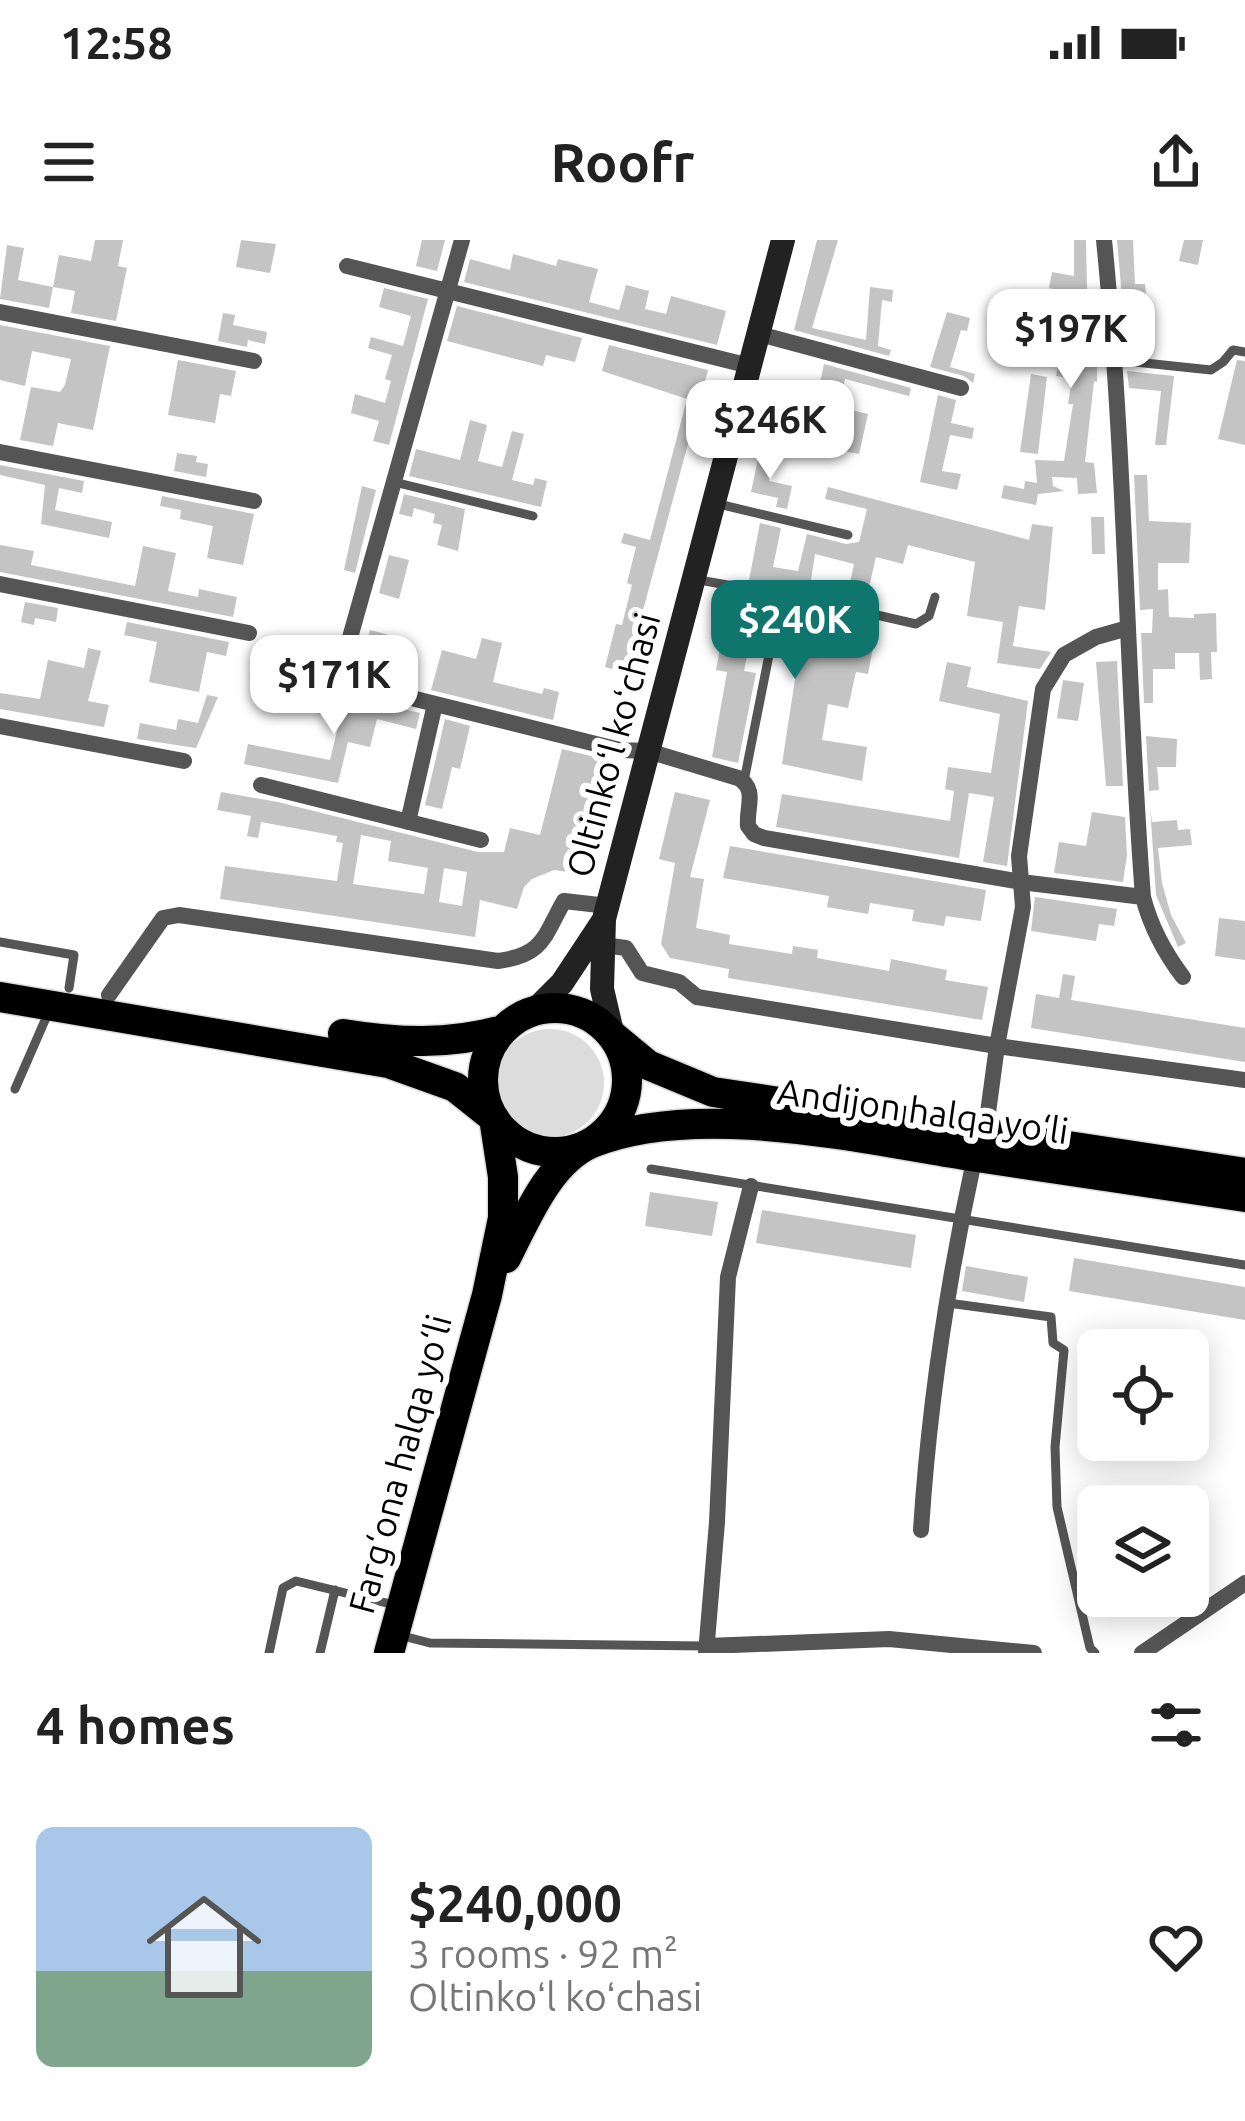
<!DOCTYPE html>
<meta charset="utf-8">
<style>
:root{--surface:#fff;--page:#f2f2f2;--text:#222;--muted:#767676;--line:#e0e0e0;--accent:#0f766e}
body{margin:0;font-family:Ubuntu,sans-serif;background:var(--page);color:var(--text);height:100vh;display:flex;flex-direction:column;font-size:45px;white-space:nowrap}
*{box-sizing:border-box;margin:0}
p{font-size:39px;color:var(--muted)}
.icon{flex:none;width:66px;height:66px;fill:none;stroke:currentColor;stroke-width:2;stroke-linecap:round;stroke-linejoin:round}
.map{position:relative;height:1413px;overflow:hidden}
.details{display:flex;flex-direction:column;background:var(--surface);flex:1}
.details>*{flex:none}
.controls{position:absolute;left:1077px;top:1089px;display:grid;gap:24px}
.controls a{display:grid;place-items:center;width:132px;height:132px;border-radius:18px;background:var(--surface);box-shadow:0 6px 30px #0003;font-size:60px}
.price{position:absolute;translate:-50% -102px;padding:0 27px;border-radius:24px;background:#fff;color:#222;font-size:39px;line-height:78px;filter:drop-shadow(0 3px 6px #0008)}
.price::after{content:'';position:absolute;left:50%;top:72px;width:36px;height:27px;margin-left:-18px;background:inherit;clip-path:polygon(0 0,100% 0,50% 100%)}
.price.current{background:var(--accent);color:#fff}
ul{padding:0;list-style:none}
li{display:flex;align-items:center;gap:36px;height:300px;padding:0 36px}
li+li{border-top:3px solid var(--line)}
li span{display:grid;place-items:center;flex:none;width:336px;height:240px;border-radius:18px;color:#555}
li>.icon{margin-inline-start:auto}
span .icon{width:144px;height:144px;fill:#fffc;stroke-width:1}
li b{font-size:51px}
h2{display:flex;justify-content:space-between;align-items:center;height:144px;padding:0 36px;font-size:51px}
.status{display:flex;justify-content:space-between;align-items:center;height:84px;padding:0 60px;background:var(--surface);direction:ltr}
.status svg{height:33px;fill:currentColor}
header{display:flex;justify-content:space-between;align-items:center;height:156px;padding:0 36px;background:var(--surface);font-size:54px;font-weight:700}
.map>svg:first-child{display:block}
.green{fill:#dcdcdc}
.building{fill:#c4c4c4;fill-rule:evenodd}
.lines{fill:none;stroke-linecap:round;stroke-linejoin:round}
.highway-casing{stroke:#dbdbdb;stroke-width:33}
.lane{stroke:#555;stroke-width:9}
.street{stroke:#555;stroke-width:16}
.secondary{stroke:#222;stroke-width:24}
.highway{stroke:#000;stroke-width:30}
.labels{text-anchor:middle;stroke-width:12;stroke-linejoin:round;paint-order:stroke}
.street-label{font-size:36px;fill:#000;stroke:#fff}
</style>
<div class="status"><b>12:58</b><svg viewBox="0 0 49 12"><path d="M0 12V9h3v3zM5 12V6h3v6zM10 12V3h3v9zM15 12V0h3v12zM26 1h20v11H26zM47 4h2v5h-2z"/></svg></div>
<header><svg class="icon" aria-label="menu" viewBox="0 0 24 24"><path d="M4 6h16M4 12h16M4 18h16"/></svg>Roofr<svg class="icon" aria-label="share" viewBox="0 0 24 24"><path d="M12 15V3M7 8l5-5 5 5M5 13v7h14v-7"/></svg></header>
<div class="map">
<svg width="1245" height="1413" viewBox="0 0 1245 1413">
<rect width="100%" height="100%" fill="#fff"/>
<!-- green -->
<path class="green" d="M496 843a54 54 0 1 1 108 0a54 54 0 1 1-108 0Z"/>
<!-- building -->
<path class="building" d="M95,0H123L118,26L127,28L116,81L71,73L75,51L53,47L59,15L91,21Z
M241,0L276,4L270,33L236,27Z
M422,0H445L437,31L416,26Z
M817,0H838L812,88L866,100L870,47L893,50L892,62L882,60L878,106L891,110L889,116L794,90Z
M1074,0H1086L1088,98H1097V142L1094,141L1085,222L1094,223L1097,253L1078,254L1077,238L1052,237L1053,246L1064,251L1038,254L1036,265L1001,258L1004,245L1024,249L1025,241L1037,243L1035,220L1064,221L1073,164H1068L1072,138L1056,136L1059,120L1079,123L1078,99L1067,98L1065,58L1056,56L1057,50L1049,48L1052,32L1074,36Z
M1117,0H1133L1135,44H1145L1147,65H1132L1134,102L1126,103Z
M1184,0H1203L1198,25L1179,21Z
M7,5L24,8L18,40L53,47L49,68L0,59Z
M513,14L556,26L558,19L598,29L589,62L619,70L626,45L649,51L645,69L666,74L671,56L726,71L717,105L464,42L470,19L510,30Z
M384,48L428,59L389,205L373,201L379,181L351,173L355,154L385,163L391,141L385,139L392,115L368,108L371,97L403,106L411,76L379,67Z
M457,66L582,98L575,122L546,115L543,126L447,101Z
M947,72L970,78L967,91L961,90L950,127L975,134L973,143L964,136L930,127Z
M223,73L235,75L233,85L267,92L265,104L248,100L247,107L218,101Z
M0,85L110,106L93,190L58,183L53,206L20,200L31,147L60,152L65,145L71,119L32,111L25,146L0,140Z
M609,105L708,130L626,433L605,427L616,384L622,385L632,345L627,343L636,307L621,303L624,293L650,300L687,159L602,131Z
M178,120L236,131L231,156L220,154L215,183L168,175Z
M1237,120L1245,121V205L1218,199Z
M824,124L911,148L909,156L845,139L840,166L816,161Z
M1127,131L1174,136L1166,205H1155L1161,151L1129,148Z
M1031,134L1047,137L1038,214L1020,212Z
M938,155L956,160L951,183L974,188L972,199L950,195L942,231L961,234L957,250L920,242Z
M851,170L868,174L859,214L842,211Z
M470,180L487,185L478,221L502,227L512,191L524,194L512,240L533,245L535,238L547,241L541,267L409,236L416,209L460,220Z
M177,213L197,216L196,222L208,224L206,237L174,231Z
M759,214L775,217L769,241L792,246L787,269L776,267L778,258L751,252Z
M0,225L84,241L82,253L59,248L55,270L112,282L109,298L41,284L45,245L0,235Z
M1134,235H1147L1149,281L1191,283L1189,323H1158V350L1168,349L1169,377L1194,378V374L1216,373L1217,412H1211L1212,439L1200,440L1199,413H1175V429H1153V463H1144L1141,393H1152L1153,369L1140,370Z
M362,246L376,250L355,333L344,330Z
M828,247L1029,300L1032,284L1053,287L1045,370L1019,366L1013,406L1051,412L1040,429L997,423L1003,382L967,376L975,322L908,305L903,324L876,317L867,356L848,352L854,324L815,314L810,346L749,340L760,283L781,288L773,327L798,331L807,294L846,304L859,302L867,269L825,259Z
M404,254L465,269L458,311L437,305L442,285L433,283L435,274L414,268L412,277L399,274Z
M162,256L254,274L243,325L207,318L213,286L180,279L181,270L160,266Z
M1091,277H1104L1105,314H1092Z
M0,305L34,311L31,325L135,346L143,306L176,313L168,351L198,357L199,349L237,357L233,377L0,332Z
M389,315L409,320L399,359L379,353Z
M730,355L842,376L840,386L876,392L868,434L856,432L848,468L828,464L822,500L867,507L862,541L782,524L801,400L752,390L744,431L756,433L738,523L712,517L727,432L716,430Z
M25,362L58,368L56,382L35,378L34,385L21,382Z
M127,382L229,402L226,416L207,412L199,452L149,442L157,402L124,395Z
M370,390L389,395L379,432L360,427Z
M482,398L502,403L493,442L542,454L544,448L559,452L553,480L431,450L442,410L476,419Z
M88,408L101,411L88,461L109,465L104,487L0,469V453L40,459L48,420L84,428Z
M1117,421L1123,546H1106L1096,422Z
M947,422L971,427L967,447L1028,461L1007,626L983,622L994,557L969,553L959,618L776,587L782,554L950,581L954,551L945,549L948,527L991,533L1000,474L939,461Z
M302,423L328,430L323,450L297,443Z
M1063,440L1084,443L1078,481L1057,478Z
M323,450L420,473L416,489L377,479L370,507L348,502L338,543L244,524L248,504L330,520L340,478L317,473Z
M207,455L218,457L196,508L137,499L140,483L176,490L178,479L198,483Z
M445,479L470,486L460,529L452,527L442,569L425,565Z
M1146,496L1177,499L1176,527H1157L1159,550L1149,551Z
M562,509L599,518L568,632L554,630L532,639L524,647L517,669L480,660L475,697L220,659L225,626L337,641L343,603L336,602L337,596L261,582L258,598L247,596L251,576L217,570L221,552L278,562L478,612H504L510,588L540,595ZM361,595L391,601L388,621L428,628L424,654L353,644ZM444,628L467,632L462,666L439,662Z
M675,552L710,560L690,637L704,639L696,688L730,695L729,704L792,714L793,706L818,710L817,718L889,731L891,719L947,730L945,740L988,747L982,780L728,738L729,729L670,718L661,704L675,623L659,619Z
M1150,566L1152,582L1177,580L1178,590L1190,589L1192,605L1158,608L1162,643L1171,675L1186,703L1178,707L1156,655Z
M1092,572L1125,577L1127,615L1123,642L1054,633L1059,602L1086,606Z
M730,606L986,650L981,681L946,676L944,686L912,681L914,670L870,663L868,674L827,667L829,656L723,638Z
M1035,657L1117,669L1114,686L1099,684L1096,701L1031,691Z
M1219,678L1245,681V720L1215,716Z
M1063,734L1075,736L1071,760L1245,788V822L1031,788L1036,754L1059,758Z
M650,952L718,962L712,996L645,986Z
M762,970L916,995L911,1028L756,1003Z
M1074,1018L1245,1047V1080L1069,1051Z
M966,1026L1028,1037L1024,1062L962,1051Z"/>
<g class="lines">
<defs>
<path id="highway" d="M0,757L388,823L455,847L494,878L503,937V978L487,1055L389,1413
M483 840a72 72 0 1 1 144 0a72 72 0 1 1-144 0Z
M343,794C399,803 448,805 503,790
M613,796L648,825L713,852L1245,933
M506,1018C526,979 549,921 592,903C696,861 857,898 964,915C1058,929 1151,943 1245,957"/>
</defs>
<!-- highway casing -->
<use href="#highway" class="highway-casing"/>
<!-- lane -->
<path class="lane" d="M1116,120L1211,130L1223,122L1233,110L1245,112
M394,242L533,276
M714,263L848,295
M699,340L807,359L916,384L929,376L935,357
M744,541L770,410
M0,702L74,715L69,748
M15,849L49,771
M651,929L1245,1025
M948,1063L1051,1077L1053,1103L1064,1110L1055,1207L1057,1267L1090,1408L1095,1413
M399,1395L430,1403L705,1406
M269,1413L283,1348L296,1341L399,1366
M320,1413L335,1350"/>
<!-- street -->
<path class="street" d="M462,0L342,426L346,437L359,445L620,510L648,511L738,538C758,549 746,568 748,586L754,594L764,598L1021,642L1143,657
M1104,0C1126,219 1126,438 1143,657C1151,688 1164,712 1183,737
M347,26L750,126
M0,72L254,121
M759,94L961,148
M0,212L254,261
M0,344L249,393
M0,486L184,521
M261,545L481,600
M408,582L435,464
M596,704L626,708L642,733L679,742L697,757L997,806L1245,840
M109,755L163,678L179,675L498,721C544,715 544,696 564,661L608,666
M985,895L997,806L1023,667L1019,616L1043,449L1064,415L1096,397L1128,388
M921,1290C929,1164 948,1039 975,916
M707,1406L889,1399L1034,1413
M706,1413L717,1282L728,1037L751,946
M1142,1413L1245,1343"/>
<!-- secondary -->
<path class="secondary" d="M535,770L562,743L603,681
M613,796L602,749L604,679L783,0"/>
<!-- highway -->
<use href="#highway" class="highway"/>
</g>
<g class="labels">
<!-- street labels -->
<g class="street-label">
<text transform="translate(613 505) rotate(-75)" y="13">Oltinkoʻl koʻchasi</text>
<text transform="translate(923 871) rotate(8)" y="13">Andijon halqa yo‘li</text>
<text transform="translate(400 1224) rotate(-75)" y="13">Farg‘ona halqa yo‘li</text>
</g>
</g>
</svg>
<div class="controls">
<a><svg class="icon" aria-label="locate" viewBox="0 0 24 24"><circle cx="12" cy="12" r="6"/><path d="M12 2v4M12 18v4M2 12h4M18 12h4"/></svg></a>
<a><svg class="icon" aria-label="layers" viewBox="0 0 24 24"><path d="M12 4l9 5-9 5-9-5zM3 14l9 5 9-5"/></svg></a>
</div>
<b class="price" style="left:1071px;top:151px">$197K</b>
<b class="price" style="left:770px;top:242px">$246K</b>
<b class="price current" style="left:795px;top:442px">$240K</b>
<b class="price" style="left:334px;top:497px">$171K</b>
</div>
<section class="details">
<h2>4 homes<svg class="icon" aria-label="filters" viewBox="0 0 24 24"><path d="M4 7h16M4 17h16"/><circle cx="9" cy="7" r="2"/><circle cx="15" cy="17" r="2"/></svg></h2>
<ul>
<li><span style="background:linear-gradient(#a9c7e8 60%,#7fa58c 0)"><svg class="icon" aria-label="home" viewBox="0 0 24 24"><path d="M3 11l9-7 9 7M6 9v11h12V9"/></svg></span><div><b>$240,000</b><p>3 rooms · 92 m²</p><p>Oltinkoʻl koʻchasi</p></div><svg class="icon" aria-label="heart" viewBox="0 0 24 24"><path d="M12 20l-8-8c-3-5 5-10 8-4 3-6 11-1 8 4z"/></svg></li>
</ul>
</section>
